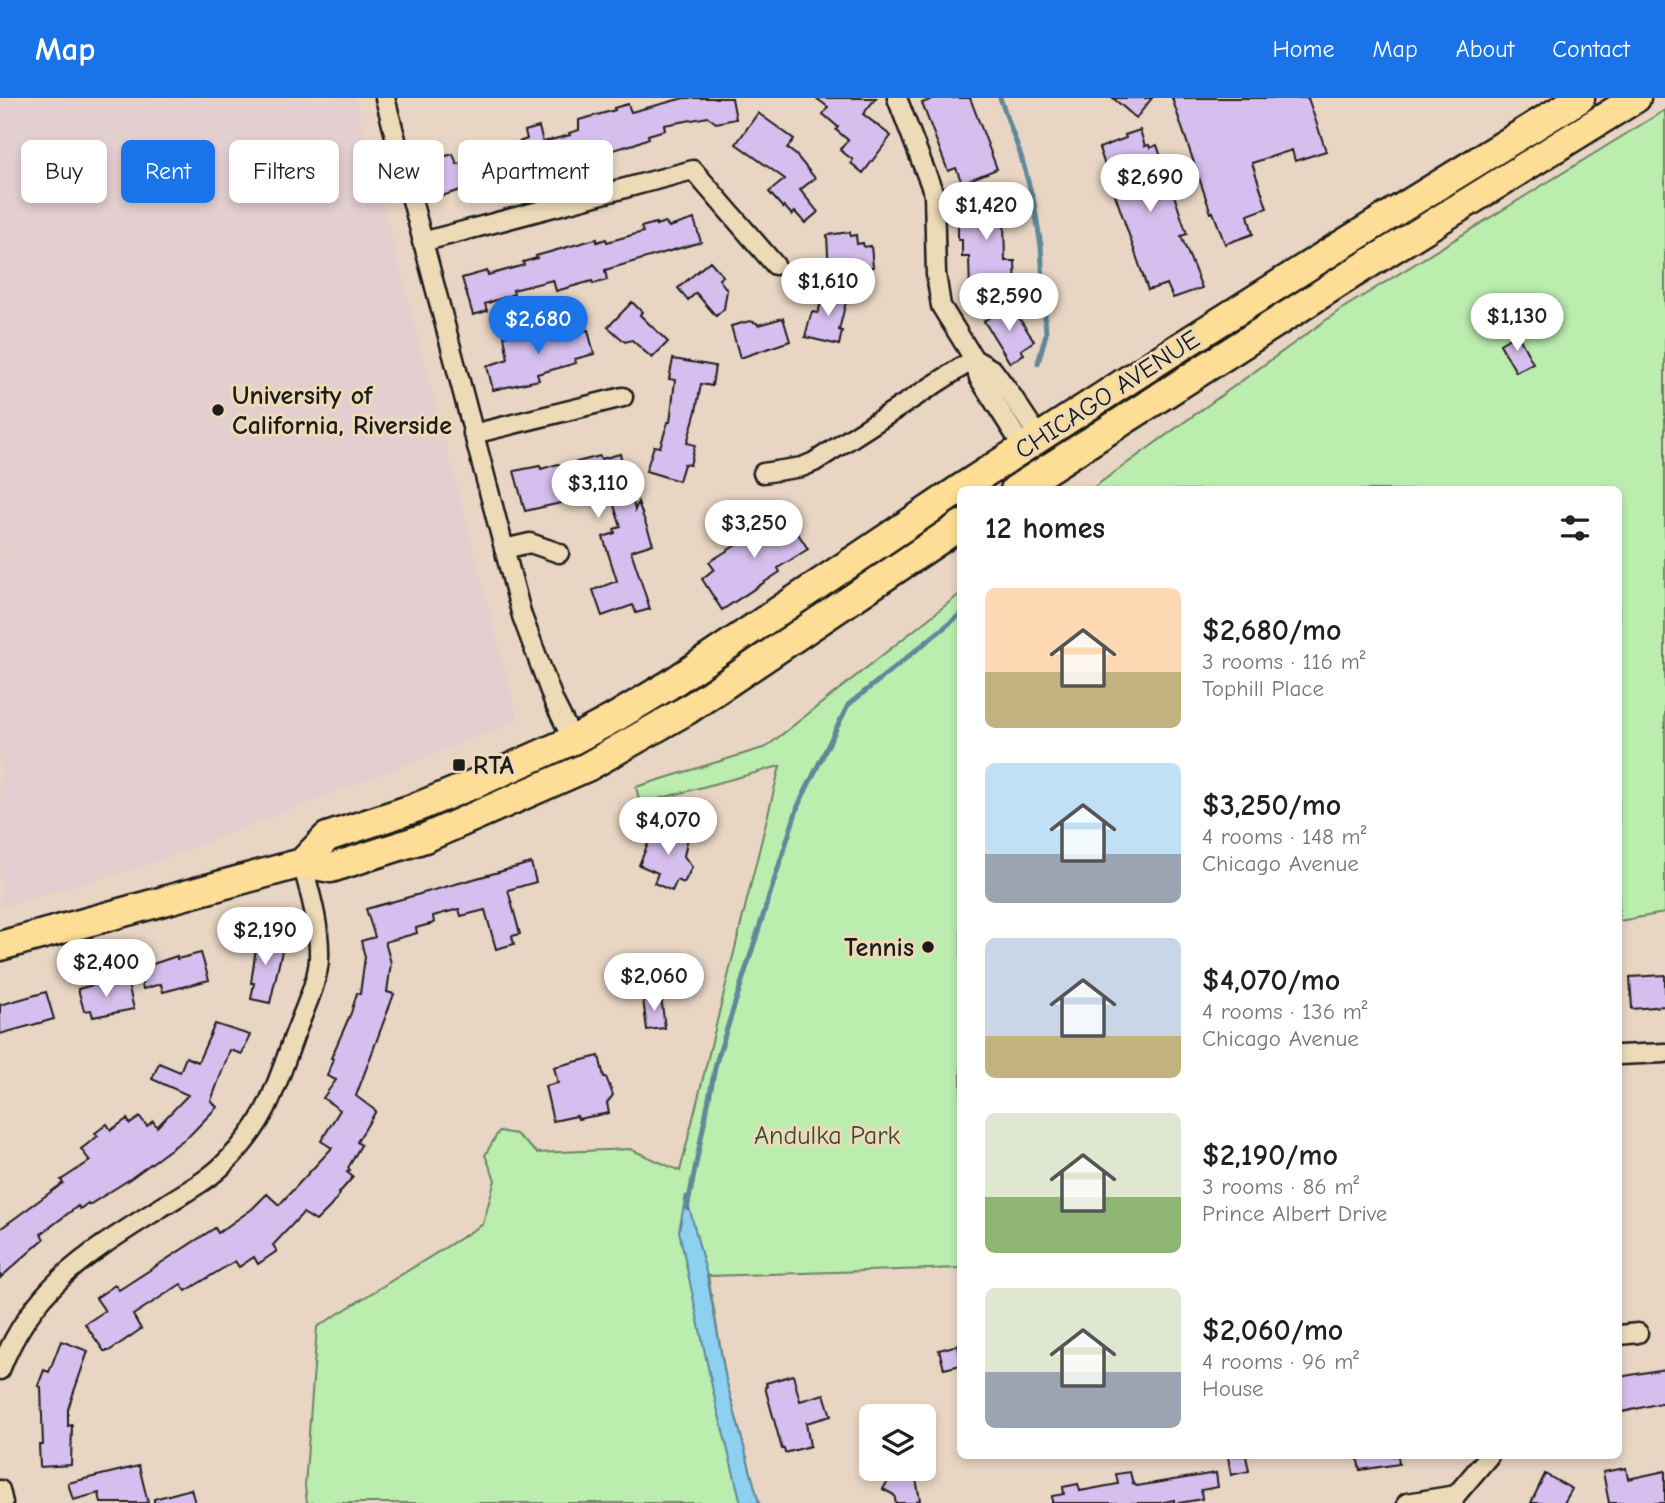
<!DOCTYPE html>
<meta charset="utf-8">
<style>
:root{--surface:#fff;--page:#f6f6f6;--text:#202124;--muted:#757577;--accent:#1a73e8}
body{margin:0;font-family:"Comic Neue",sans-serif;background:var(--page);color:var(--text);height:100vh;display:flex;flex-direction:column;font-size:26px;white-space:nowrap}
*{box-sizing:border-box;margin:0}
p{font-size:23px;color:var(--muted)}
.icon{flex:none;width:38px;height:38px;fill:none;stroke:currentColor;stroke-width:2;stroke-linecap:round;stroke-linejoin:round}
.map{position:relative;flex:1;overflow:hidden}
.panel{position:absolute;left:957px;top:388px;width:665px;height:973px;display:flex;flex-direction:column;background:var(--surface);border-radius:10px;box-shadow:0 4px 10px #0003}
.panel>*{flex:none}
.top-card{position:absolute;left:21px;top:42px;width:665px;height:63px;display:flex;gap:14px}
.buttons{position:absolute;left:859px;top:1306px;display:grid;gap:14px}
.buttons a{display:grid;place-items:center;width:77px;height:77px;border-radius:10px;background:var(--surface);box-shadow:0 4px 10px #0003;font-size:35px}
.price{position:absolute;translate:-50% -60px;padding:0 16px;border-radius:24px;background:#fff;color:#222;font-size:23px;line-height:46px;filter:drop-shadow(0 2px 4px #0008)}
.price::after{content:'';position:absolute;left:50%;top:42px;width:21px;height:16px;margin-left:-10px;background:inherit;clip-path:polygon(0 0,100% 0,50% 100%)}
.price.current{background:var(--accent);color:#fff}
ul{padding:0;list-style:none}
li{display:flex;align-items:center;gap:21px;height:175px;padding:0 28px}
li span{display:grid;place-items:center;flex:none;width:196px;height:140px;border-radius:10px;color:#555}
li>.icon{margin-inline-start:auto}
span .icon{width:84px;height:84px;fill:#fffc;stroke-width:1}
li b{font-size:30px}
h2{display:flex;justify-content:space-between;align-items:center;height:84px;padding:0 28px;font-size:30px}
.pill{padding:0 24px;border-radius:10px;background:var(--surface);box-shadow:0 4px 10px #0003;font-size:24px;line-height:63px}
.pill.current{background:var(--accent);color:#fff}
header{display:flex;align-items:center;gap:42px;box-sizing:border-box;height:98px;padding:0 35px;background:var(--accent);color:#fff}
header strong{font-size:33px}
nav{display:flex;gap:38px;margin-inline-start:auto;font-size:24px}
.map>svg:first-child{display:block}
.built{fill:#e3ced0}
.green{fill:#baedae;stroke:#6b8465;stroke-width:2}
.water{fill:#8ed0f0;stroke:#60889b;stroke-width:2}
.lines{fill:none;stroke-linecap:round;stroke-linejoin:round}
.stream{stroke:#60889b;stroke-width:5}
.building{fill:#d6bfee;stroke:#1c1c1c;stroke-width:2}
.street-casing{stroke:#1c1c1c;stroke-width:23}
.primary-casing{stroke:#1c1c1c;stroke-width:33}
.street{stroke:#eddbb8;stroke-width:18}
.primary{stroke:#fedd96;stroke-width:28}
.poi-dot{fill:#1c1c1c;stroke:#eddbb8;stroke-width:2.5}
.labels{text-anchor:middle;stroke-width:6;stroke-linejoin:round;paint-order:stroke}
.street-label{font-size:26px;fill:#1c1c1c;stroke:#eddbb8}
.poi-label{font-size:26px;font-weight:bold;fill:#1c1c1c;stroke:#eddbb8;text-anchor:start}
.park-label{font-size:26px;fill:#3c4639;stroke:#eddbb8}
</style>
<header>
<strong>Map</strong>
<nav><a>Home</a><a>Map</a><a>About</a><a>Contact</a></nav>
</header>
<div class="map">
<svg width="1665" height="1405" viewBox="0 0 1665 1405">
<rect width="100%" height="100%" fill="#e8d5c3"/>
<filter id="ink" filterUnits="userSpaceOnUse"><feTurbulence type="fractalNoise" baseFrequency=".0143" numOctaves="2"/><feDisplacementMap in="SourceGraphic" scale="14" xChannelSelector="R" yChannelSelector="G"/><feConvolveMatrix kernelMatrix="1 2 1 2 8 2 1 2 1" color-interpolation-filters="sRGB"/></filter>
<g filter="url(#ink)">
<!-- built -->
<path class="built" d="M0,0H355L518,623L147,767L0,809Z"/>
<!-- green -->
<path class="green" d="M1665,12V815L1619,823V392H1090L1340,212Z
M961,495V1170L708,1178L726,1282L759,1405H307L305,1388L317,1229L483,1126L495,1082L485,1057L499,1033L516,1036L537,1055L630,1051L680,1073L780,668L640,706L636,689L766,649Z"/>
<!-- water -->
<path class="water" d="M686,1097L707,1178L726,1282L759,1405H741L713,1293L679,1133Z"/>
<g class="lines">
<!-- stream -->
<path class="stream" d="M1000,0L1021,58L1034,105L1041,148L1046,236L1038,265
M687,1111L716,965L798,708L848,607L961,516"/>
</g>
<!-- building -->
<path class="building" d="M684,0H732L736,21L716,25L708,19L664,27L665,32L648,37L649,40L634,46L585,60L584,58L550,68V70L535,74V72L525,75L524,72L442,98L432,62L453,56L457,66L468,64L498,56L497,52L527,41L525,33L539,29L543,44L570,37L569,35L579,32V22L615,12L614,10L628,6L631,14Z
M816,0H876L863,16L891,38L863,75L851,65L853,62L840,52L848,42L836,32L838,29L823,16L828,9Z
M935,0H970L997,71L962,85L956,70L948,73L922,5Z
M1113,0H1152L1136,20Z
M1172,0H1308L1326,53L1295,63L1292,52L1252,65L1267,110L1248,117L1253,136L1225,146L1213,114L1211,115Z
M758,15L794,41L787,50L796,57L815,80L800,92L818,114L805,125L795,114L792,117L784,108L783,110L769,94L785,81L736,46Z
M1140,32L1145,48L1149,47L1150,50L1157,47L1187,136L1181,138L1202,190L1173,200L1167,186L1148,192L1099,50L1126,40L1125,37Z
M965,92H1002V107H1007V123H1004L1005,163H1015L1016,194L970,195L969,159H962V142H958V106H970Z
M694,121L701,144L605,172L607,182L593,186L592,183L556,193L553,182L513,192L514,196L485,206L487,213L473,217L462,180L487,173L488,177L524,167L523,164L537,160L536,158L592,142L597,141V144L606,141L607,144L643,134L641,129L656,125V127L665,124L669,129Z
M850,134V138L856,137L857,146L863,145L864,149L871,148L873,169L829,175L827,137Z
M710,163L723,178L719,181L727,192L724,211L716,218L696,195L688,202L678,190Z
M825,190L848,196L839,232L842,233L839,247L805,239L810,220L812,214L818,215Z
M632,204L642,214L640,217L668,244L652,260L632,242L625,244L608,229Z
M1010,206L1034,243L1021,252L1024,256L1010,265L984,223Z
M783,220L790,243L740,260L731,228L750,223L757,225L758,227Z
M556,230L558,238L588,232L594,256L575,261L576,265L537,276L539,282L493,292L487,268L508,261L504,238L526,232L527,238Z
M1517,236L1533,265L1516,274L1500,246Z
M673,261L715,268L712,288L701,286L696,313L687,345L695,347L690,367L684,366L679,383L646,373L654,348L660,349L668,324H670L675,282L669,281Z
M620,356L635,412L638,404L653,446L631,453L650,511L636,515L633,507L602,518L593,492L617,483L603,439L615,435L614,431L621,429L610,395L587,402L583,387L558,394L561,405L525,413L514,373L540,368L541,371L558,366L562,368L600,358L601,361Z
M783,413L808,451L778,470L780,474L722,512L702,481L714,471L709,464L741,444L739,441Z
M672,725L690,729L684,758L692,769L684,785L677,782L672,793L654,785L658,775L639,767L653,734L669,742Z
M531,765L536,784L508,792L520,836L512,838L514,846L496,851L485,812L461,818L459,811L433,818L434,825L416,830L417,835L385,844L391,865L387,894L394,896L356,998L376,1013L357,1044L361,1047L348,1070L350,1072L347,1074L353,1079L339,1095L340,1096L330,1109L316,1123L303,1115L273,1147L277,1153L258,1166L254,1159L239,1169L235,1163L186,1193L181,1186L133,1217L141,1231L109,1253H104L85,1226L105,1213L96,1200L115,1187L119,1192L215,1130L218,1135L252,1111L267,1096L279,1107L332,1050L321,1043L340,1012L323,1000L336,982L327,978L333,961L331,960L351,915L357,895L360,896L365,859L361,843L375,839L366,811Z
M268,834L270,842L279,840L282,853L270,905L251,901L254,885H251L256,850L253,838Z
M201,855L209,882L163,894L161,886L143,891L138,871L177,858V861Z
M1665,877V908L1632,911L1630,879Z
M108,883L109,886L114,885L115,889L128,886L134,911L93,919L91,912L84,913L78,891Z
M46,894L54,921L0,936V907Z
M661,898L665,930L647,932L643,901Z
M215,926L250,937L242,956L230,952L211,1003L217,1009L190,1037L130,1081L89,1107L88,1105L80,1111L78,1108L41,1136L44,1141L0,1180V1131L63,1085L61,1082L90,1063L81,1051L98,1038L95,1035L107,1026L111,1032L127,1021L130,1026L140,1019L147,1028L153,1023L157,1029L188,997L152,981L159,965L180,974L186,959L198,964Z
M599,958L604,979H606L613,997L607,1005L609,1015L578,1021L577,1018L553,1023L545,988L558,985L554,969Z
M61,1243L88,1253L68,1311V1328L72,1327L71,1367L40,1369L39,1347H43L41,1289L38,1288L44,1272L49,1274Z
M958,1247L961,1267L944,1271L939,1252Z
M1665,1271V1304L1623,1314L1619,1279Z
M793,1277L800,1303L824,1296L831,1318L806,1325L810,1348L785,1355L784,1351H782L765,1289L767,1288L766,1285Z
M1228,1358H1246L1249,1373L1231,1377Z
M1357,1358H1398L1399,1366L1360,1372Z
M139,1368L148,1405H101L99,1395L73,1402L68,1385Z
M886,1370H914L920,1402L916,1403L917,1405H896L894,1397L883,1391L889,1381Z
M1626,1370L1628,1381L1665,1373V1405H1609L1603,1374Z
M1130,1374L1133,1386L1137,1388L1216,1375L1218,1389L1201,1392L1202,1401L1179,1405H1174V1402L1159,1405H1052V1398L1064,1396L1063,1389L1078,1386L1080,1393L1118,1386L1116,1376Z
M1545,1376L1572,1391L1564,1405H1531Z
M191,1391L195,1405H154V1401Z"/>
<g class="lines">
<defs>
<path id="street" d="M385,0L522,518L554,604L573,642
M897,0L934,96L936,176L941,208L974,261L979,280L1018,341L1032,345L1033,330L1010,295L993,272L974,261
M422,144L693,72L775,167
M473,336L623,299
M763,375L802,369L814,364L974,261
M504,451L530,445L559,455
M1619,957L1665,955
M1619,1237L1638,1235
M0,1272C34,1185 91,1154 165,1107C185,1094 209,1082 226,1064C265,1026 274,994 292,944C300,920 319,884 319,859C320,827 310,795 302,765
M0,1392L3,1405
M1407,1405L1456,1397
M1453,1405L1456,1397L1489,1358"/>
<path id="primary" d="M1015,392L1352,176L1636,0
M302,765L327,739L415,710L481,683L573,642L614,620L669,587L960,391L1164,259L1335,151L1580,0
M0,848L302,765L331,770L425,740L587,669L687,612L961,427"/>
</defs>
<!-- street casing -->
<use href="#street" class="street-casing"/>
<!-- primary casing -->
<use href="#primary" class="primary-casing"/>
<!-- street -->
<use href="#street" class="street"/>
<!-- primary -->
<use href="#primary" class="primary"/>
</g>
</g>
<!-- markers -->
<g class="poi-dot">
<circle cx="218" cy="312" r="7"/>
<rect x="452" y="660" width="14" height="14" rx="3.5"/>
<circle cx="928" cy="849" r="7"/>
</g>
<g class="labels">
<!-- street labels -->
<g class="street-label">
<text transform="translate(1107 296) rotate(-33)" y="9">CHICAGO AVENUE</text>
</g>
<!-- poi labels -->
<g class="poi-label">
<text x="232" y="306">University of<tspan x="232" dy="30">California, Riverside</tspan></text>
<text x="473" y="676">RTA</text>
<text x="914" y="858" text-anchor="end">Tennis</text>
</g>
<!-- park labels -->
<g class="park-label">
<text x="827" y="1046">Andulka Park</text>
</g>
</g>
</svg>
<div class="buttons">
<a><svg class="icon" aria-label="layers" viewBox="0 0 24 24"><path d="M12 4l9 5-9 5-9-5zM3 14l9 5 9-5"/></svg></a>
</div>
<b class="price" style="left:1150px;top:116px">$2,690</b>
<b class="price" style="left:986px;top:144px">$1,420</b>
<b class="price" style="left:828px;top:220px">$1,610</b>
<b class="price" style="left:1009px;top:235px">$2,590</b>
<b class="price" style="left:1517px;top:255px">$1,130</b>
<b class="price current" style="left:538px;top:258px">$2,680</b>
<b class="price" style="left:598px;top:422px">$3,110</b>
<b class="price" style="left:754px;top:462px">$3,250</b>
<b class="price" style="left:668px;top:759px">$4,070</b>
<b class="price" style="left:265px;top:869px">$2,190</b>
<b class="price" style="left:106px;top:901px">$2,400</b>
<b class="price" style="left:654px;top:915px">$2,060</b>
<div class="top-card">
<a class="pill">Buy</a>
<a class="pill current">Rent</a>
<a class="pill">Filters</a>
<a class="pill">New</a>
<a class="pill">Apartment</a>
</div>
<section class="panel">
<h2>12 homes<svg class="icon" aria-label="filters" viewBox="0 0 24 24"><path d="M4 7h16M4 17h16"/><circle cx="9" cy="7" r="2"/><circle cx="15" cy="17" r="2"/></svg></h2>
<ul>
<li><span style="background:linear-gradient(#ffd9b3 60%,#c2b280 0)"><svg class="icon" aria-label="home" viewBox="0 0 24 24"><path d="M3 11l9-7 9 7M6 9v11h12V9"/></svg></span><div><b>$2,680/mo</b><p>3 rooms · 116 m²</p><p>Tophill Place</p></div></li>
<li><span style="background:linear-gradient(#bfe0f5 65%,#9aa5b1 0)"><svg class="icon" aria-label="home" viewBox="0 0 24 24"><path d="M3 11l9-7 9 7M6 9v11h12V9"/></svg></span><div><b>$3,250/mo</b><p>4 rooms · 148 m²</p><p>Chicago Avenue</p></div></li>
<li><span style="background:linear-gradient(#c9d6e8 70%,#c2b280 0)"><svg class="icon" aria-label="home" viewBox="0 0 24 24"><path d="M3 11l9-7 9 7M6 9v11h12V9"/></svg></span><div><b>$4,070/mo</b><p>4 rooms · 136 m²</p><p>Chicago Avenue</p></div></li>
<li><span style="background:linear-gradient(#dfe7d0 60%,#8fb573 0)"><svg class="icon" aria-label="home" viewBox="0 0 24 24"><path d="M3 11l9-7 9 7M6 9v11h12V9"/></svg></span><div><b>$2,190/mo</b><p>3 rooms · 86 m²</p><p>Prince Albert Drive</p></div></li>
<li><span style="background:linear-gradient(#dfe7d0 60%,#9aa5b1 0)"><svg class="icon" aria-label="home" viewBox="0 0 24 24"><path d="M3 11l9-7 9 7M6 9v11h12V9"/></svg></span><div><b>$2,060/mo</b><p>4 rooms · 96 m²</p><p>House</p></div></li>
</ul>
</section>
</div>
